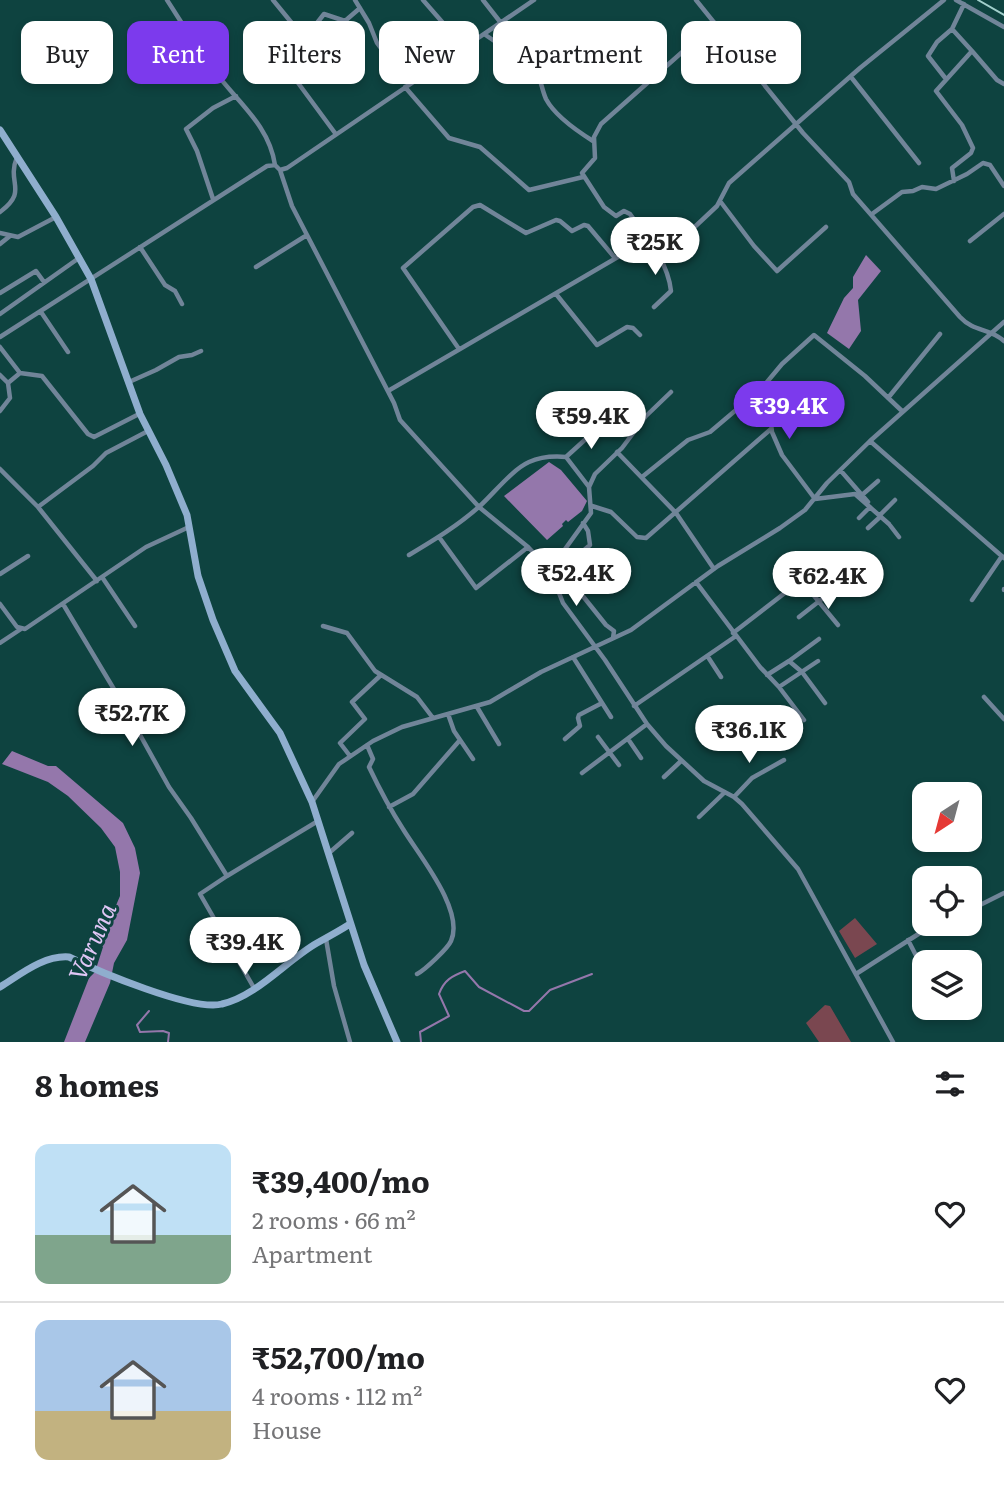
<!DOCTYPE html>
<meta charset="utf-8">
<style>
:root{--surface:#fff;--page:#f6f6f6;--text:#202124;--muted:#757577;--line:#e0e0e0;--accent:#7c3aed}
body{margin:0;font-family:Literata,serif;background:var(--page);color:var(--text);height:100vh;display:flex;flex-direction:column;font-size:26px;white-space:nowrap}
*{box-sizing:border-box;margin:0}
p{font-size:23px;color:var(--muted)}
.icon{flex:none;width:38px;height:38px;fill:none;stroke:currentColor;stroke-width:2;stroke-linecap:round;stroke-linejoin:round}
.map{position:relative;height:1042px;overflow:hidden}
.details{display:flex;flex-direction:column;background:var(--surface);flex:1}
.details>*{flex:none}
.guide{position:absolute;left:21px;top:21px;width:962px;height:63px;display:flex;gap:14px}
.needle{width:46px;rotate:216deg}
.buttons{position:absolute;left:912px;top:782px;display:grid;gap:14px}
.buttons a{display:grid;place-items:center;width:70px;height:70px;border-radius:14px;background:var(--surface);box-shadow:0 4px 10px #0003;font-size:35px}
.price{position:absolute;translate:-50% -60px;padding:0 16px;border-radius:24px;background:#fff;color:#222;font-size:23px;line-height:46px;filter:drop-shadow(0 2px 4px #0008)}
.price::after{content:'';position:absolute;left:50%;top:42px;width:21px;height:16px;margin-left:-10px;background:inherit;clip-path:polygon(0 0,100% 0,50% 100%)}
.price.selected{background:var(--accent);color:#fff}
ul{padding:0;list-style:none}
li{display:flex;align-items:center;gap:21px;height:175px;padding:0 35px}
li+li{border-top:2px solid var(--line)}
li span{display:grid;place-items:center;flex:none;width:196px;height:140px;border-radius:14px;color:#555}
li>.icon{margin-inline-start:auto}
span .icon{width:84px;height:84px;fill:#fffc;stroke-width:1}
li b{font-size:30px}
h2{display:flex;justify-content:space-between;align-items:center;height:84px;padding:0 35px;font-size:30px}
.tag{padding:0 24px;border-radius:14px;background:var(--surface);box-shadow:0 4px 10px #0003;font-size:24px;line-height:63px}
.tag.selected{background:var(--accent);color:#fff}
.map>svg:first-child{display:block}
.green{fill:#7a4750}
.water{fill:#9477ab}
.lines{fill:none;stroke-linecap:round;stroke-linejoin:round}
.stream{stroke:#9477ab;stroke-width:2}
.street{stroke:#718599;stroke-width:4.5}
.secondary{stroke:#8faece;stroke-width:7}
.rail{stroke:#a1cfcb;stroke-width:2}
.labels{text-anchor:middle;stroke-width:6;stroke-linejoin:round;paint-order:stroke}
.water-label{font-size:24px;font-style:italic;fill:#e0c6f5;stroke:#0e4340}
</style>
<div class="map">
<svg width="1004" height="1042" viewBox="0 0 1004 1042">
<rect width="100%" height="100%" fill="#0e4340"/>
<!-- green -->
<path class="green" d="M855,918L877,944L855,958L839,931Z
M825,1005L830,1006L851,1042H819L806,1023Z"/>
<!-- water -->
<path class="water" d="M866,255L881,271L858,300L861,331L849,349L827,333L844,298L853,288V277Z
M549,462L561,470L587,501L582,511L568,522L566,520L562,524L563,526L547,540L504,496Z
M12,751L48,766H56L123,823L135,848L140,873L127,940L114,963L110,983L85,1042H64L89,978L95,972L103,947L100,943L120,896V872L115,847L101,828L68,796L48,782L2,764Z"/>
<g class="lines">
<!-- stream -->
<path class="stream" d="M149,1011L137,1025L140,1032L163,1031L169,1033L168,1042
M421,1042L420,1032L449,1016L439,994C444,980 452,976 465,971L479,987L524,1011H529L550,990L592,974"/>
<!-- street -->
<path class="street" d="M167,0C182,23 196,47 213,69C236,101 269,124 275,165
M273,0L300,33L298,37L277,49L276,53L335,133
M355,0L369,23L377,43L408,84
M423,0L464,47
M483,0L501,23
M696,0L803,133L849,182L853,194L960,317C975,333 988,327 1004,341
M956,0L1004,27
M300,33L315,35L317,23L324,14L345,21L360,8
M484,34L533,67C541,76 541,88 546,99C555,116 577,131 593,141
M972,51L997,80L1004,84
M851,77L919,163
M946,79L928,56L937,42L952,29
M405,87L449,138L480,147L529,190L583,177
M280,170L292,206L394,403L400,420L479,507L528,547L550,570L563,603L605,660L647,724L666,746L704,781L734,797L742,804L798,869L893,1042
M954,181L952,168L971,153L973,148L962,125L936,91L972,51L952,29L964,4
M213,199L197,151L186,129L213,108L236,96
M720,201L754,246L777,271L826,227
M0,212C29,190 6,184 17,157
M872,214L902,192L913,191L922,187L936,189L967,174L983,163L990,165L1004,186
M0,233L18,237L56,217
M970,241L1004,214
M0,244L10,236
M140,247L165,285L175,291L182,304
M256,267L307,235
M0,293L36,271L44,282
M556,294L597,345L627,327L633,328L640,335
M654,307L671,291C668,262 647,237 630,214L624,211L616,216L604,207L582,173L595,158L594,137L601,124L715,23
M41,312L68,352
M0,314L79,258
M0,337L267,166L275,165L280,170L287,168L534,0
M0,347L20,373L8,383
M459,349L403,268L473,207L480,205L526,233L556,220L560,221L572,231L584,225L588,226L615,258
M20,373L42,376L88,434L94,437L139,414
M0,375L8,383L10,398L0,411
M129,382L156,370L179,357L192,355L201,351
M388,391L623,254L648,250L684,237L717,206L729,183L860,68L944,0
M754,395L770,415L772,432L782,455L815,499L855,494L889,524
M888,398L940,334
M870,441L1004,558
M617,452L676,513L714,569
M566,457L599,427
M0,469L38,507L97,581
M841,471L868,502
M642,477L688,440L710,432L762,388L782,364L814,335L865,376L902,411
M862,495L878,481
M592,506L611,512L637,537L646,538L771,429
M38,507L93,466L106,453L148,431
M880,515L895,500
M859,518L870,507
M889,524L899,537
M868,528L880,517
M439,537L476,588L528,547
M409,555C434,540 459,525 481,505C494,493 513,469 529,462C540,457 554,456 566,457L589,487
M550,570L591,513L589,487L595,474L622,448L646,416L671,392
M562,570L606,625L614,631L613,638
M0,574L28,556
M554,576L590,545L588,531L583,523
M102,577L135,626
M696,582L760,667L779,687L804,720
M1004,590V589
M972,600L1002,556
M0,604L17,627L25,629L146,547L189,527
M63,604L124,706L169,787L191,818L227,876
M799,617L841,584
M323,626L347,633L375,671L417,697L433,718
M733,633L799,582L806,586L838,625
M0,643L21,629
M573,657L611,717
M708,657L721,677
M789,661L819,639
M767,675L789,661L802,672L825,703
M779,687L818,661
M984,697L1004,719
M634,706L736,636
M477,707L499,744
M448,714L454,731L473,759
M598,737L619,765
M565,739L580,726L578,718L579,715L602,703
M628,739L641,758
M367,745L373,759L369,767C379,788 390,809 403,829C418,854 465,910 451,941C448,948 425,970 417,974
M350,756L340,743L365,719L352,702L381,675
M582,773L647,724
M664,777L681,761
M734,797L752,778L784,760
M312,802L339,764L373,741L402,727L490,702L541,672L631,630L718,566L780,528L805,510L827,483L870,441L1004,322
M389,807L413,794L460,740
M699,817L724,793
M329,853L352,833
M970,910L1004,893
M326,939L334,986L350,1042
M908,940L924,971
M856,974L934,924
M254,988L200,894L227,876L318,821"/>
<!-- secondary -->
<path class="secondary" d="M0,130L56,217L91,279L140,414L166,465L187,515L198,576L213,620L235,671L280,733L312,802L364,965L397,1042
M0,987C21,974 44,955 69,957C97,971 194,1012 222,1004C257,996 287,960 317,943C328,937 339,931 350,924"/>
<!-- rail -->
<path class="rail" d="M978,0L1004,15"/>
</g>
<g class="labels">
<!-- water labels -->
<g class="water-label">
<text transform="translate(93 942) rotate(-66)" y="8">Varuna</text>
</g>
</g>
</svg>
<div class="buttons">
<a><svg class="needle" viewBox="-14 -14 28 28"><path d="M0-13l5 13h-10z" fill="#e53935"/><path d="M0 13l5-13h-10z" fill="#757577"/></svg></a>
<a><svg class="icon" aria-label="locate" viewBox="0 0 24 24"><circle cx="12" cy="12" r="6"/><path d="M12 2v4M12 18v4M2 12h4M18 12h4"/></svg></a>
<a><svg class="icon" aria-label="layers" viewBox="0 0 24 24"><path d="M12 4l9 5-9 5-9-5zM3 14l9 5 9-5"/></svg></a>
</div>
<b class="price" style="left:655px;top:277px">₹25K</b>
<b class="price selected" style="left:789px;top:441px">₹39.4K</b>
<b class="price" style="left:591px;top:451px">₹59.4K</b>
<b class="price" style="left:576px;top:608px">₹52.4K</b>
<b class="price" style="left:828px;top:611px">₹62.4K</b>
<b class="price" style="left:132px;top:748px">₹52.7K</b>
<b class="price" style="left:749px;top:765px">₹36.1K</b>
<b class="price" style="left:245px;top:977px">₹39.4K</b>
<div class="guide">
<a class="tag">Buy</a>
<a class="tag selected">Rent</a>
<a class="tag">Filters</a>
<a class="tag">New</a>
<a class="tag">Apartment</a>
<a class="tag">House</a>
</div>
</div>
<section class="details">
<h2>8 homes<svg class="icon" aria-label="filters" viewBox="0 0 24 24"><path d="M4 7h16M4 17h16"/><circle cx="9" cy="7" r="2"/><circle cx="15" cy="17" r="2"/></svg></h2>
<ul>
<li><span style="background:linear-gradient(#bfe0f5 65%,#7fa58c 0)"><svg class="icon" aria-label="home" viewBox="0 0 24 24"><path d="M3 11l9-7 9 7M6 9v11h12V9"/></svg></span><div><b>₹39,400/mo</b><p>2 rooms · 66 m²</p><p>Apartment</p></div><svg class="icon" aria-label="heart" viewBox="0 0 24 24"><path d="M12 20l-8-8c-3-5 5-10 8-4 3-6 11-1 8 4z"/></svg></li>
<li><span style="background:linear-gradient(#a9c7e8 65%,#c2b280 0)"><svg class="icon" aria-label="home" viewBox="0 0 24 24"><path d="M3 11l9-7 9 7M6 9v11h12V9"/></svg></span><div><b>₹52,700/mo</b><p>4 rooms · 112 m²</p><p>House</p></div><svg class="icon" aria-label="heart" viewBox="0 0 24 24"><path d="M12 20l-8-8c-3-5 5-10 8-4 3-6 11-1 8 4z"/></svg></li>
</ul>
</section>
